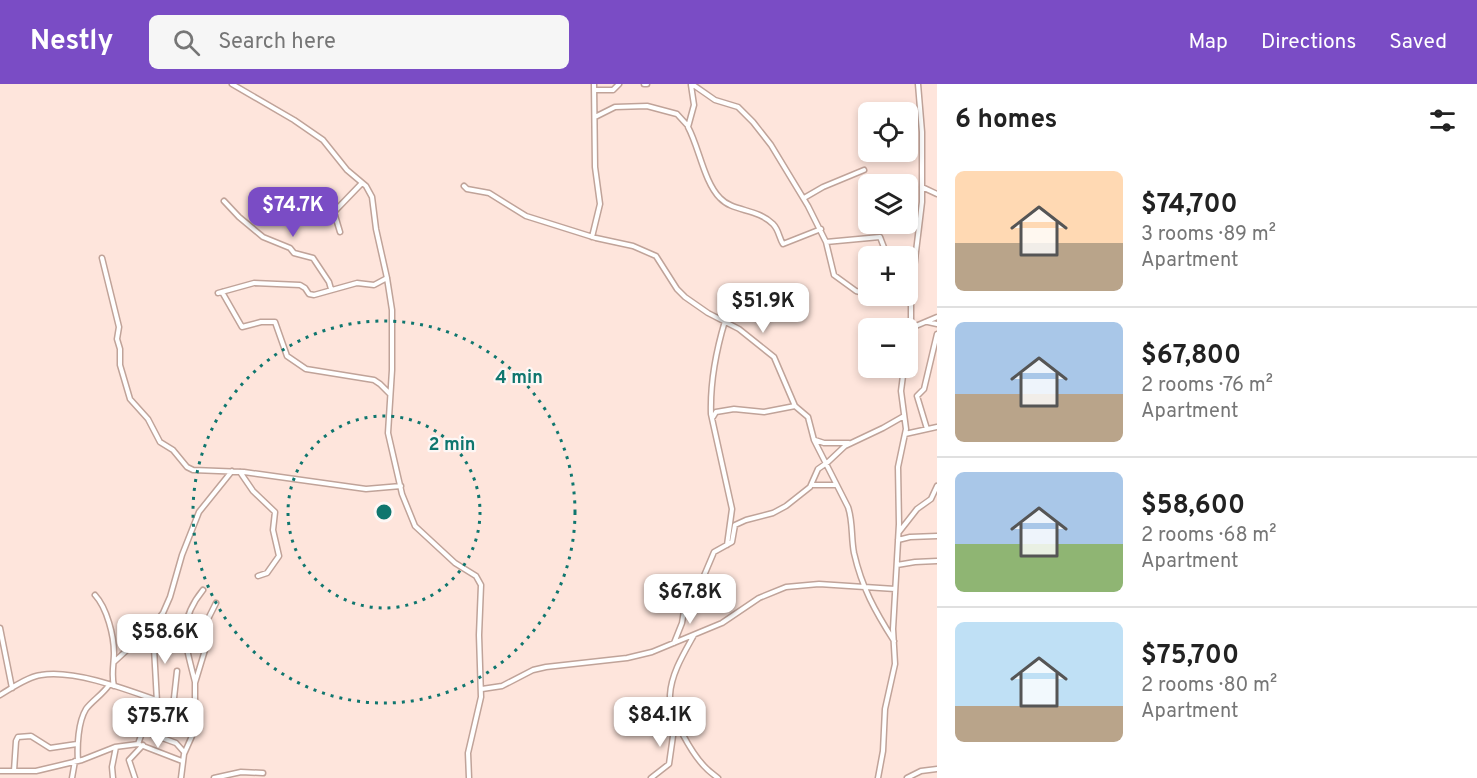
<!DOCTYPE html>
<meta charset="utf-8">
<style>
:root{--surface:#fff;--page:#f6f6f6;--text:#222;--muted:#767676;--line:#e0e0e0;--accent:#7a4cc5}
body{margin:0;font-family:Overpass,sans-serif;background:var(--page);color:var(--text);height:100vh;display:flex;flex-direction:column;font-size:22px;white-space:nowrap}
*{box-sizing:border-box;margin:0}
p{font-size:20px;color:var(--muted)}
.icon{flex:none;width:33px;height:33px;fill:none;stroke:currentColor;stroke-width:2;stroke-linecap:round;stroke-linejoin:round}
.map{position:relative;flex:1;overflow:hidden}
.side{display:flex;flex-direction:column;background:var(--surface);width:540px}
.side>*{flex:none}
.tools{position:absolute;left:858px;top:18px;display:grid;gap:12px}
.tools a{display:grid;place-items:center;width:60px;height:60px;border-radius:9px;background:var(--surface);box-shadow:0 3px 9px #0003;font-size:30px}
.price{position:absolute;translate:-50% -51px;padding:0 14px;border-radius:12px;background:#fff;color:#222;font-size:20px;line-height:39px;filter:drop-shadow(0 2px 3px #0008)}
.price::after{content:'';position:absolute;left:50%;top:36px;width:18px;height:14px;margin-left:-9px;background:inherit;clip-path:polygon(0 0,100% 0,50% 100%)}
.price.on{background:var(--accent);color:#fff}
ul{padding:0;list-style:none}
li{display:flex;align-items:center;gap:18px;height:150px;padding:0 18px}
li+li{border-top:2px solid var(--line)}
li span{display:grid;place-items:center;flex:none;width:168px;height:120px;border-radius:9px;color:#555}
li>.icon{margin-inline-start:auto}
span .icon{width:72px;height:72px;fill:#fffc;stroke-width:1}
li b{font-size:26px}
h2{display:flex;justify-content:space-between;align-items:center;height:72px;padding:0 18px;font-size:26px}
header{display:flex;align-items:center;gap:36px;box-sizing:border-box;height:84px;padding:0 30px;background:var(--accent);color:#fff}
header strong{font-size:28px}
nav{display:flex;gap:33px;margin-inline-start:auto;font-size:21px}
.search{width:420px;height:54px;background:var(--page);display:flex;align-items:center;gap:15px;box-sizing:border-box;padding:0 21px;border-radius:9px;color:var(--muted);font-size:22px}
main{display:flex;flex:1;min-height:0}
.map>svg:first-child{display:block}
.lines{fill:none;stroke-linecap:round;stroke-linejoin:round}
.minor-casing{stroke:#c0a399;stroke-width:7}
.minor{stroke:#fff;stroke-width:4}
.ring{fill:none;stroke:#0f766e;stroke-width:3;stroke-dasharray:3 6}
.centre{fill:#0f766e;stroke:#fdf7f5;stroke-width:3}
.ring-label{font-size:18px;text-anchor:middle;font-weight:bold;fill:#0f766e;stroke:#fdf7f5;stroke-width:4.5;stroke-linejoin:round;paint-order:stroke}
</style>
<header>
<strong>Nestly</strong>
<div class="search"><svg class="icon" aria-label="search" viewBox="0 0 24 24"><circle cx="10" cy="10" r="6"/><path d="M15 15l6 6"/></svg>Search here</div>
<nav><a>Map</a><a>Directions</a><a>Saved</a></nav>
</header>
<main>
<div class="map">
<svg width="937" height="694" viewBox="0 0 937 694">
<rect width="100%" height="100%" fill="#fee5dc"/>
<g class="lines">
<defs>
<path id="minor" d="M232,0L294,36L323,56L347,86L366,102L372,113L376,145L387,194L392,226V286L388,349L402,410L415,442L455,479L476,492L481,501L479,551L481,613L468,669L469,694
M644,0H647
M692,0L715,16L738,23L753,38L771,61L808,122L826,158L834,191L856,207L868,210
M691,1L694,21L688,43C699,63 704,98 720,114C733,128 757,124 773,140C779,146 779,154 783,160L821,145
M594,6H613L619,0
M595,33L615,23L647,22L677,30L688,42
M464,102L467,105L489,109L526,132L596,154L633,162L656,172L677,205L685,213L708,229L739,245L774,273L795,322L808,333L814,356L848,423C853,437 851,454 854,469C862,504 875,527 894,557
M922,103L937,110
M804,114L823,103L864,86
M224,117L239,133L263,153L290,164L294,169L313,174L329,198L331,205
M340,148L334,128L362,99
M592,153L600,120L595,83L594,0
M826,158L880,153L885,166L894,172
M102,174L119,243L117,255L120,265V281L130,315L148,335L160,358L173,366L187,383L193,386L244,388L366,405L401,402
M908,182L913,185
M222,208L242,243L261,238H275L287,272L306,285L374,296L380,300L390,310
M218,209L254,199L300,201L305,204L309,210L314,211L357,199L374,201L387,194
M725,237C716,267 710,298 711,330L732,425L727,461
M928,238L937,240
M911,244L937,233
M908,259L911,244V209L922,118V48L918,0
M713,333L716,328L734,325L764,328L795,322
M927,345L917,312L924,305L937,250
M905,350L937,343
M815,356L824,359H849
M240,388L253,407L275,428L273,446L279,472L267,489L258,492
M812,401H835
M899,448L917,425L931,415L937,402
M898,456L910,453L937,452
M897,481L915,478L937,477
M95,511C107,524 114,552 114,569C114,580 111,591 114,602
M0,544L12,604
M151,544L154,564L157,618
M694,551C684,569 671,590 670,611C669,631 693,672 707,685C710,688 714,691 718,694
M674,559L682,539L687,509L703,494L714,468L732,458L735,441L746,436L773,429L786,422L810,403L818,385L828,378L845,362L883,344L904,332
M114,578L151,544L163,529L170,513L182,471L199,428L232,387
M195,598C186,561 176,539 203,506
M482,605L502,602L533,586L546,583L627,574L652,568L722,539L759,514L786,503L819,500L895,505
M0,611C12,604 27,593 41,591C81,584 149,615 188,627L195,636L192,652L184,670L181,694
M173,623L177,587
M195,635V599L205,566L208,535L216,519
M143,647L176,659L184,668
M162,654C161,643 166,632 163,620
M138,660L154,616
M78,677C77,662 78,638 86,625C92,617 103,610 109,601
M0,687H36L82,676L115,663L138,660L182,677
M14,687L16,657L18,653L31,652L50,664L77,660
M72,694L75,677
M113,694L112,683L116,663
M135,694L129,676L143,661
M214,694L241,688L263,689
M651,694L669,680L675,638
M878,694L883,667L885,625L895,580L893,545L899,440L898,383L906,345L901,307L904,284
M907,694L921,687L937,685"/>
</defs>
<!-- minor casing -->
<use href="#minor" class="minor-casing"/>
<!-- minor -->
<use href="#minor" class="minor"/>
</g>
<!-- distance rings -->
<g class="ring">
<circle cx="384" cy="428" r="96"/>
<circle cx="384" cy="428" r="191"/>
</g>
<circle cx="384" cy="428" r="9" class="centre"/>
<g class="ring-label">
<text x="519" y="299">4 min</text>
<text x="452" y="366">2 min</text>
</g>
</svg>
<div class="tools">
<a><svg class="icon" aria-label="locate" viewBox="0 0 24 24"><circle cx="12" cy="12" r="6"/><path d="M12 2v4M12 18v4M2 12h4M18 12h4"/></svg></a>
<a><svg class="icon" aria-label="layers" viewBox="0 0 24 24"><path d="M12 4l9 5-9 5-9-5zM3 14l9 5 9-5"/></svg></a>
<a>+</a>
<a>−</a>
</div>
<b class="price on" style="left:293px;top:154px">$74.7K</b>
<b class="price" style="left:763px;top:250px">$51.9K</b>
<b class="price" style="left:690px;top:541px">$67.8K</b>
<b class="price" style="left:165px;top:581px">$58.6K</b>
<b class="price" style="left:660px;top:664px">$84.1K</b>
<b class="price" style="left:158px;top:665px">$75.7K</b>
</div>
<section class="side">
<h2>6 homes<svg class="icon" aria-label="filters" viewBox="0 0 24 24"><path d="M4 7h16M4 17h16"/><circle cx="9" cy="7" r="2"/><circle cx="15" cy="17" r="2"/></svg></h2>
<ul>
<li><span style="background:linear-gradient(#ffd9b3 60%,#b9a48a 0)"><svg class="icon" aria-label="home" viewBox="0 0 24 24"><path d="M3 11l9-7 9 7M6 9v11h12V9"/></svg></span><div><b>$74,700</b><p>3 rooms · 89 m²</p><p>Apartment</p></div></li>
<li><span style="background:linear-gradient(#a9c7e8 60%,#b9a48a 0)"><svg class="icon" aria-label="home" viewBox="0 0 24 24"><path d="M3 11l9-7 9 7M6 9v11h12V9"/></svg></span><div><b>$67,800</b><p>2 rooms · 76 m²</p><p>Apartment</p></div></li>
<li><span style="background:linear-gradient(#a9c7e8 60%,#8fb573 0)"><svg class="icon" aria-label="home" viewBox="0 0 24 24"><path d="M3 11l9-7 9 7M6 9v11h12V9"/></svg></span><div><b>$58,600</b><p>2 rooms · 68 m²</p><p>Apartment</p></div></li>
<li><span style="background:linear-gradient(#bfe0f5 70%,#b9a48a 0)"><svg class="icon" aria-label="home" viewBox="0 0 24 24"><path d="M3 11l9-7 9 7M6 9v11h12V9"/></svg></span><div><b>$75,700</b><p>2 rooms · 80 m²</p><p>Apartment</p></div></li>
</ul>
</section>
</main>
